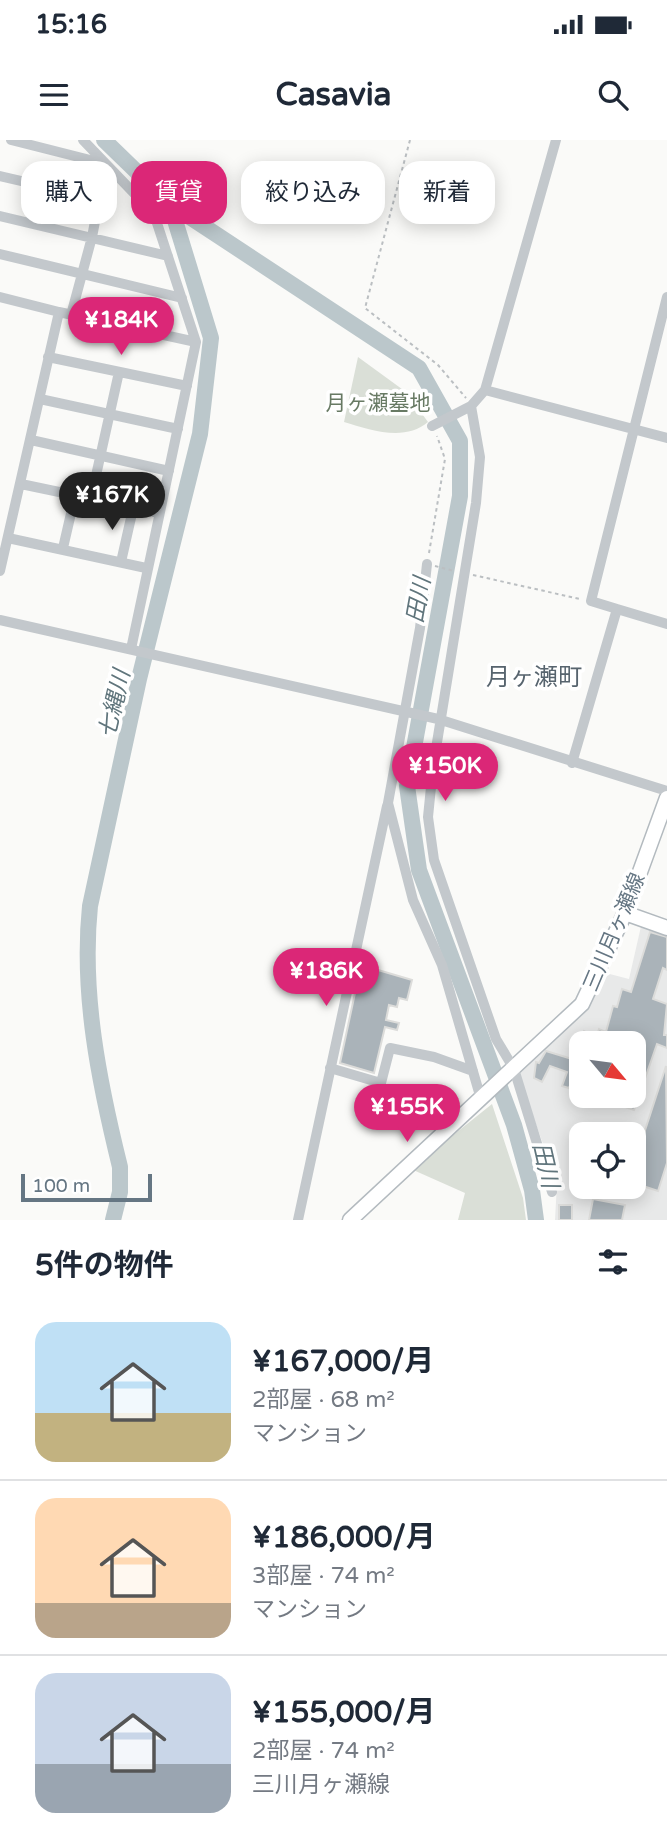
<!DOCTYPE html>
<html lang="ja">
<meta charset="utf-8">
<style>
:root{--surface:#fff;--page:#f2f2f3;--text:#1f2937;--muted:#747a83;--line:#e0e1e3;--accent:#db2777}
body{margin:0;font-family:"Varela Round","Noto Sans JP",sans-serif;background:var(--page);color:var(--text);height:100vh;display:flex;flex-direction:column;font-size:26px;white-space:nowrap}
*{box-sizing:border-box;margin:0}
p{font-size:23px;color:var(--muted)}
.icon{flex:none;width:38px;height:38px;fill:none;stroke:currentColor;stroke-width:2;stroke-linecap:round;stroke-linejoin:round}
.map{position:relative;height:1080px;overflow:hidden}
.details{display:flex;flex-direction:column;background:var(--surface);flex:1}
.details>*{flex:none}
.hud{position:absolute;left:21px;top:21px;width:626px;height:63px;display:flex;gap:14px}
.needle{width:46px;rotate:119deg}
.controls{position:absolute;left:569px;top:891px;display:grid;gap:14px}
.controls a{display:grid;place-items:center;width:77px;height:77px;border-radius:14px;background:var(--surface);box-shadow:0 4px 18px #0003;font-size:35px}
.scale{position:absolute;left:21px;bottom:18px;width:131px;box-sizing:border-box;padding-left:7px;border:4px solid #657683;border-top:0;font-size:19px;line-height:24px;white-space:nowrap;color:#657683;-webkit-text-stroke:5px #fff;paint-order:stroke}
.price{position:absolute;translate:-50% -60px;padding:0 16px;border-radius:24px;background:var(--accent);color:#fff;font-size:23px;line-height:46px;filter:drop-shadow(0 2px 4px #0008)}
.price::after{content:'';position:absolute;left:50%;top:42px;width:21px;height:16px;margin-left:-10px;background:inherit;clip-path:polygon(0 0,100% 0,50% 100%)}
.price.on{background:#222;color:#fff}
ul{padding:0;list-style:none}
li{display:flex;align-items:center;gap:21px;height:175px;padding:0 35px}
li+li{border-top:2px solid var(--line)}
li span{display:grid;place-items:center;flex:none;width:196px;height:140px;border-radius:21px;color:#555}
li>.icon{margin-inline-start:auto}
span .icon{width:84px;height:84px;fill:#fffc;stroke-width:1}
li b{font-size:30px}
h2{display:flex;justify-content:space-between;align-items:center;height:84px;padding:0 35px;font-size:30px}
.tag{padding:0 24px;border-radius:21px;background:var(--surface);box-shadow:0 4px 18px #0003;font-size:24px;line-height:63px}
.tag.on{background:var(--accent);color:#fff}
.status{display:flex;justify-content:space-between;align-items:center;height:49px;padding:0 35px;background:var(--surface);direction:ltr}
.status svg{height:19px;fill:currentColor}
header{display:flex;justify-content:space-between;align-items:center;height:91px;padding:0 35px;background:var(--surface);font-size:32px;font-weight:700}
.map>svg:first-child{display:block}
.built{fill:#e8e9e9;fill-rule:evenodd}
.green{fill:#dadfd7}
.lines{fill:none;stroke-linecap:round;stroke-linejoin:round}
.river{stroke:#bbc7cb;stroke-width:16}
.building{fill:#aab3b9;stroke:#dcdcda;stroke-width:2}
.secondary-casing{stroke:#b3babf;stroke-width:17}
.path{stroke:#bbbfc2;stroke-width:2;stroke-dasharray:3.5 3.5;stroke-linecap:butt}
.minor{stroke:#c3c8cc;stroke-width:10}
.secondary{stroke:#fff;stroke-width:14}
.labels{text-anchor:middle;stroke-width:7;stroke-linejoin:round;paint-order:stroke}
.park-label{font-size:21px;fill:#687a64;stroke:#fff}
.street-label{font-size:21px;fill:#657683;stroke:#fff}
.water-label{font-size:23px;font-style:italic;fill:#60757c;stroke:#fff}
.quarter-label{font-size:24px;fill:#57646e;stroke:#fff}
</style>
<div class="status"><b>15:16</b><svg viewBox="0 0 49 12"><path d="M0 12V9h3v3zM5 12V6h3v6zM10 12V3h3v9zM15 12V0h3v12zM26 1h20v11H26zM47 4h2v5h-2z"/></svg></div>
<header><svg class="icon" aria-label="menu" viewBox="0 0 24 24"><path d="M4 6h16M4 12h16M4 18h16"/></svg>Casavia<svg class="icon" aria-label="search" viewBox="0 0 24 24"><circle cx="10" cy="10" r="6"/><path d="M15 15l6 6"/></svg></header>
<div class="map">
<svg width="667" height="1080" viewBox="0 0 667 1080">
<rect width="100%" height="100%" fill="#fafaf8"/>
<!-- built -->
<path class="built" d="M642,782L667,789V1080H555L557,1043L517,931L602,832L629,839ZM581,903H634V956H581ZM581,994H634V1046H581Z"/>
<!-- green -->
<path class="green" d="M358,217L406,252L428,282C405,302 370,290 344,282Z
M492,964L523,1058L526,1080H458L465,1053L411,1029Z"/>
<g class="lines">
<!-- river -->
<path class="river" d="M104,0L170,64L419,228L460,301V356L407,646L419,730L514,985L532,1050L536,1080
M113,1080L120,1052V1027C99,942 81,853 90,766L139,539L200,294L211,198L170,64"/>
</g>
<!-- building -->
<path class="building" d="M650,792L667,797V830L663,828L653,859L667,864L664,895H667V908L657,904L634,970L596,957L634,956V903H581V917L569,948L562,946L567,932L550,926L542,942L534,938L536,922L539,923L546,911L572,919L584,891L596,899L599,889L606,892L613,866L617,867L622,849L631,852Z
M361,825L412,840L407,860L399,858L397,867L389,865L386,880L399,883L397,890L385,887L374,933L340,923Z
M666,926L667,1023L658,1051L634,1043V1024Z
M593,1059L625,1065L622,1080H589Z
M559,1065H572V1080H559Z"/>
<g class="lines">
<defs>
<path id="secondary" d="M625,773L667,788
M350,1080L582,864L625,773L667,658"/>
</defs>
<!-- secondary casing -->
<use href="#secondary" class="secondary-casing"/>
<!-- path -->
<path class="path" d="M410,0L365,168L438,225L466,258
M429,413L445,319L437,296
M435,426L454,431
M473,435L580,459"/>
<!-- minor -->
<path class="minor" d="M11,0L106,24L92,97L71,175
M83,0L154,74L196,202L131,509
M0,36L99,59
M0,76L168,116
M0,114L182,158
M0,157L59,172
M48,217L187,246
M485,250L667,298
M40,259L178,289
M471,266L480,317L476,363L433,627L428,677L434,720L496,899L514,929L552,1052
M432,286L471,266L485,250L556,0
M31,300L169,331
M21,344L159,373
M91,358L119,232
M8,398L146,428
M63,408L75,356
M121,422L133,369
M427,424L420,488L388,663L413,760L442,825L481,959
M0,431L59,172L196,202
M617,469L667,484
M0,480L438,579L667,651
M572,623L617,469L591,461L667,157
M330,928L381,943L390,908L434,917L473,931
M298,1080L387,666"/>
<!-- secondary -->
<use href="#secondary" class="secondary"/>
</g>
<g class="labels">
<!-- park labels -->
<g class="park-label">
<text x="378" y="270">月ヶ瀬墓地</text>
</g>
<!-- street labels -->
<g class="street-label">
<text transform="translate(614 792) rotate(-67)" y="7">三川月ヶ瀬線</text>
</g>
<!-- water labels -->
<g class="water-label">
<text transform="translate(418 460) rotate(-80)" y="8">田川</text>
<text transform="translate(114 564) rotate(-77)" y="8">七縄川</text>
<text transform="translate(546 1025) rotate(77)" y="8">田川</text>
</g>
<!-- quarter labels -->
<g class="quarter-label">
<text x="534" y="545">月ヶ瀬町</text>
</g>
</g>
</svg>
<div class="controls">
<a><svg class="needle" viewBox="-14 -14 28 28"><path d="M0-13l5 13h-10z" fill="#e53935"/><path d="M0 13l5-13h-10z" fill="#747a83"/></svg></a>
<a><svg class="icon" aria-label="locate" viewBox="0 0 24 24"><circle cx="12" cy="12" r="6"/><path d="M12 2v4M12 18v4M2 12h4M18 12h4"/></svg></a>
</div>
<div class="scale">100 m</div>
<b class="price" style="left:121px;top:217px">¥184K</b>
<b class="price on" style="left:112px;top:392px">¥167K</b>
<b class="price" style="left:445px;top:663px">¥150K</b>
<b class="price" style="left:326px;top:868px">¥186K</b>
<b class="price" style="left:407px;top:1004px">¥155K</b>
<div class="hud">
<a class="tag">購入</a>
<a class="tag on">賃貸</a>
<a class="tag">絞り込み</a>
<a class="tag">新着</a>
</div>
</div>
<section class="details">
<h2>5件の物件<svg class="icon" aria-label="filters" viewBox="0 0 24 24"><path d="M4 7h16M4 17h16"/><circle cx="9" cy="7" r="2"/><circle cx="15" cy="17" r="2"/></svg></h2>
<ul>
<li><span style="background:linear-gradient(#bfe0f5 65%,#c2b280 0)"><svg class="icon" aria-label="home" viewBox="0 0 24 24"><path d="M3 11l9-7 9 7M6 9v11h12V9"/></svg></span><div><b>¥167,000/月</b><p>2部屋 · 68 m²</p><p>マンション</p></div></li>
<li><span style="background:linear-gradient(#ffd9b3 75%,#b9a48a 0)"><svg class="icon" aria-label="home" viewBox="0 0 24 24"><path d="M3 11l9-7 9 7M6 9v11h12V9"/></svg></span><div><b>¥186,000/月</b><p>3部屋 · 74 m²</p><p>マンション</p></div></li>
<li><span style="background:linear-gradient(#c9d6e8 65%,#9aa5b1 0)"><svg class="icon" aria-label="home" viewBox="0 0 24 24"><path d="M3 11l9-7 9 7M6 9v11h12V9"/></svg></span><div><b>¥155,000/月</b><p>2部屋 · 74 m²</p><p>三川月ヶ瀬線</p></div></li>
</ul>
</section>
